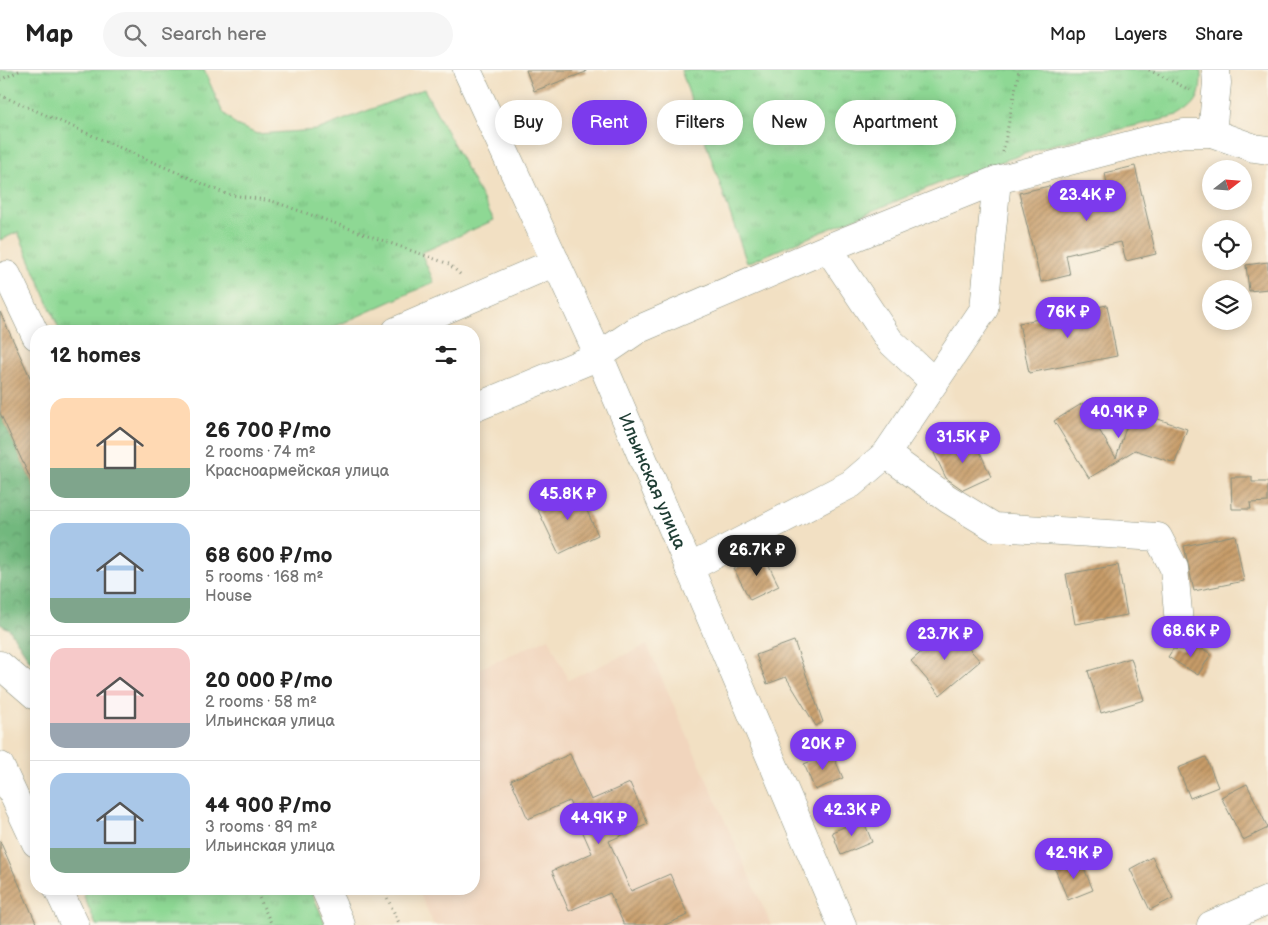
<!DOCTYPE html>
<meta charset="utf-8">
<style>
:root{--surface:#fff;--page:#f6f6f6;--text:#222;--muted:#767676;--line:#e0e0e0;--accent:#7c3aed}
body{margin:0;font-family:"Balsamiq Sans",sans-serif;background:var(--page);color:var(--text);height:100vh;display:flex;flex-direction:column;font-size:19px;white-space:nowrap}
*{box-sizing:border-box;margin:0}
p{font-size:16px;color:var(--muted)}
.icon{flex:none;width:28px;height:28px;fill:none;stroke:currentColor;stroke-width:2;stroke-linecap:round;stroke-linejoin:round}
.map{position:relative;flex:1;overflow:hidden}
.sheet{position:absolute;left:30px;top:255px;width:450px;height:570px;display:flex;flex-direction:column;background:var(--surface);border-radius:20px;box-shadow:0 2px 12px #0003}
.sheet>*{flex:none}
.banner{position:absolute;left:495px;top:30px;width:475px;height:45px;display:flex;gap:10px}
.needle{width:32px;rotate:73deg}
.buttons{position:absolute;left:1202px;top:90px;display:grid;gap:10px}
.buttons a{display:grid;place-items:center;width:50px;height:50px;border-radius:50%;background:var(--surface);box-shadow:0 2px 12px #0003;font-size:25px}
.price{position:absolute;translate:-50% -42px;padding:0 11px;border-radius:18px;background:var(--accent);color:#fff;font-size:16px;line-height:32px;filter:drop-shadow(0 1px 2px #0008)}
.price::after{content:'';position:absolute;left:50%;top:30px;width:15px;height:11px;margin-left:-8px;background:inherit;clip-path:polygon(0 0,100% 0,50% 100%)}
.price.selected{background:#222;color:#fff}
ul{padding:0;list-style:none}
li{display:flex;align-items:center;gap:15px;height:125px;padding:0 20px}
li+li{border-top:1px solid var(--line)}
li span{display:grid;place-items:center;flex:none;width:140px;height:100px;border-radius:15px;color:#555}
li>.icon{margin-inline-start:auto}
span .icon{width:60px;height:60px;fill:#fffc;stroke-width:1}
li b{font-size:21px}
h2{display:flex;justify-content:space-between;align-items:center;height:60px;padding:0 20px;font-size:21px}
.pill{padding:0 18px;border-radius:22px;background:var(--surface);box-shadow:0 2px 12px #0003;font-size:18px;line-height:45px}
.pill.selected{background:var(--accent);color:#fff}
header{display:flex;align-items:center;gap:30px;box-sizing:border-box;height:70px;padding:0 25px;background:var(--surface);border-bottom:1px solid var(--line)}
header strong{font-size:24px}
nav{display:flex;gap:28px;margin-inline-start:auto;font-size:18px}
.search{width:350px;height:45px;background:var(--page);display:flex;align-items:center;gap:12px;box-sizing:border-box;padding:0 18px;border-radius:28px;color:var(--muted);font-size:19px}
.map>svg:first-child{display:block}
.built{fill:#f1d5bd}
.grass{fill:url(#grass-tufts);stroke:#568a64}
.forest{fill:url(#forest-crowns);stroke:#487a59}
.building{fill:url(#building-hatch)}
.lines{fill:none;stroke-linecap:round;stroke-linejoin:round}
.minor-casing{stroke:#888e7c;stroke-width:29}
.path{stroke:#888e7c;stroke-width:3;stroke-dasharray:1 4;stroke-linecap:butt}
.minor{stroke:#fff;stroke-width:28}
.labels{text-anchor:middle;stroke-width:5;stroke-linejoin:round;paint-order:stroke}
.street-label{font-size:18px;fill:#1f3d34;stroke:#fbf7ec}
</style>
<header>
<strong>Map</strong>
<div class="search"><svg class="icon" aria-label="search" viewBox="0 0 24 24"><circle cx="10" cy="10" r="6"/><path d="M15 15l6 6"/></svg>Search here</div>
<nav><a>Map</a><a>Layers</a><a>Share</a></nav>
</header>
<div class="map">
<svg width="1268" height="855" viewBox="0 0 1268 855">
<defs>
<pattern id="grass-tufts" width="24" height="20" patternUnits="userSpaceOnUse" patternTransform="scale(1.25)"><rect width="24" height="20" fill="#8ed894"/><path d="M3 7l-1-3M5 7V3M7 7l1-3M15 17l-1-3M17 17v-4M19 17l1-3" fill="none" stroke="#7aba80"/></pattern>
<pattern id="forest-crowns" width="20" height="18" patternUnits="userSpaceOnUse" patternTransform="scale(1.25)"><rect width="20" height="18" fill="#72b87e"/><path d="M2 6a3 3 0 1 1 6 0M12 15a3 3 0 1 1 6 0" fill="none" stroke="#5d9768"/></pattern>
<pattern id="building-hatch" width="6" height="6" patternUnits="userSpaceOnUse" patternTransform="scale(1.25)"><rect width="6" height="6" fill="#c79c69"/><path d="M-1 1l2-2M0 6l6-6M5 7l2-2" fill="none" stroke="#a18057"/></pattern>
</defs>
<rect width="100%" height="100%" fill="#fbf7ec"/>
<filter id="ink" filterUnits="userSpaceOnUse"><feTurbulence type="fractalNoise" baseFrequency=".02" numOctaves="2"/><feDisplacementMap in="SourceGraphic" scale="10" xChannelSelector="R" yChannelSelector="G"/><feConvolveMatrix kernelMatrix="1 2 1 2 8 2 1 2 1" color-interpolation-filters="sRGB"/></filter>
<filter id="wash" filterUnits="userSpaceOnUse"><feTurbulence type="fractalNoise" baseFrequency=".0096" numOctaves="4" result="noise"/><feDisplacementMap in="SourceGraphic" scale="20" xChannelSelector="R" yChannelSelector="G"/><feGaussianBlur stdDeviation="1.12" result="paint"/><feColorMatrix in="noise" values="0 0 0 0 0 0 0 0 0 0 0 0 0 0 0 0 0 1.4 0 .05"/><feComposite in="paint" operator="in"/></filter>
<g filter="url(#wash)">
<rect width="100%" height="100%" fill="#f2e0c3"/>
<!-- built -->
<path class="built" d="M549,568L568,610L647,575L771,855H434L418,819H474V601Z"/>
<!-- grass -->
<path class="grass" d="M0,0H204L222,41L236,55L257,64L317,60L424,19L494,150L421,183L434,212L325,261H60L18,162L0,170Z
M681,0H1201C1201,26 1200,32 1178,46L1051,75L947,110L747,193Z
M85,819H310L326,855H96L84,826Z"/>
<!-- forest -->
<path class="forest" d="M0,343L36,421V600L9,559L0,554Z"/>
<g id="blocks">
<!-- building -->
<path class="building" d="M526,0H585L586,2L534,21Z
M1135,96L1156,184L1126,191L1121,172L1066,185L1070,205L1041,212L1019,123L1049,116L1052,128L1107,114L1105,103Z
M1268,192V219L1249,221L1246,195Z
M1107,235L1117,286L1029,303L1019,253Z
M0,242L36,320V421L0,343Z
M1083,333L1116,388L1132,340L1187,359L1175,393L1135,380L1089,408L1054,351Z
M973,366L991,407L963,420L946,408L934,383Z
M1231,407H1252V412H1268V432L1250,433L1251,439H1232Z
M577,419L598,465L559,484L537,438Z
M1235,465L1244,511L1194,521L1184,476Z
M763,484L779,516L750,530L734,499Z
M1118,495L1127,545L1075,554L1066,504Z
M950,557L980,591L940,625L911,591Z
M794,571L823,652L816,656L786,607L767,614L756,585Z
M1193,573L1211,584L1198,605L1168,587L1173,579L1182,580L1189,578Z
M1131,588L1144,630L1101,643L1088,601Z
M832,683L843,708L815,720L804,694Z
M570,684L591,730L630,713L648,754L609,771L631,821L670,804L688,845L665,855H624L610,823L569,841L552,801L592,783L569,731L528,749L511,710Z
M1206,687L1218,717L1190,728L1178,698Z
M1247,714L1268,758L1243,770L1221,727Z
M863,749L872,772L841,785L832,762Z
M0,771L37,855H0Z
M1152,787L1173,828L1150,840L1130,799Z
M1080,789L1093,820L1068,830L1055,799Z"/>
</g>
</g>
<g filter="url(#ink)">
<use href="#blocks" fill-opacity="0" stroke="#888e7c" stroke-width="1"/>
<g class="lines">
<defs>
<g id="minor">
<path id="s1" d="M467,0L599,286L842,855"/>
<path d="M1212,63L1217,13L1216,0"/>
<path d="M828,178L890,271L934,312"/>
<path d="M0,208L7,205L36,266"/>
<path d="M396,261L556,192"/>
<path d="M474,338L599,286L637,260L828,178L997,110"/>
<path d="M886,384L948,429L994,457L1158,467L1174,498L1180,565"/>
<path d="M689,498L851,414L886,384L984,239L997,110L1157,68L1184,63H1212L1254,78L1268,80"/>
<path d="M0,595L36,626"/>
<path d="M0,696L36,773"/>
<path d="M58,819L75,855"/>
<path d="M325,819L341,855"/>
<path d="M1211,855L1268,830"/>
</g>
</defs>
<!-- minor casing -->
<use href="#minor" class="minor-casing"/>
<!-- path -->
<path class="path" d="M1149,0L1190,20
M0,10L21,0
M0,25L226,124L272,131L449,194L461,205
M1003,82L1019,0
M255,819L272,855
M383,819L400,855"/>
<!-- minor -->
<use href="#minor" class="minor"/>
</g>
</g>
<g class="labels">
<!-- street labels -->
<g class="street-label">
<text dy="6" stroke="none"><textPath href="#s1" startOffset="451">Ильинская улица</textPath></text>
</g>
</g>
</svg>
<div class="buttons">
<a><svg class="needle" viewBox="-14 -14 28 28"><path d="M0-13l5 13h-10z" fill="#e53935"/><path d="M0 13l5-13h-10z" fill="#767676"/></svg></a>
<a><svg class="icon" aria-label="locate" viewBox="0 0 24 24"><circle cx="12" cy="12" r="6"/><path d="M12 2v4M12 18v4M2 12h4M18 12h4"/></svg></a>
<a><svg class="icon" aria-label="layers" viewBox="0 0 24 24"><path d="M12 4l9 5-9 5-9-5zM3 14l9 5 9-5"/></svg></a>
</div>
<b class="price" style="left:1087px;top:152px">23.4K ₽</b>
<b class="price" style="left:1068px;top:269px">76K ₽</b>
<b class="price" style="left:1119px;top:369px">40.9K ₽</b>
<b class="price" style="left:963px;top:394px">31.5K ₽</b>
<b class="price" style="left:568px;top:451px">45.8K ₽</b>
<b class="price selected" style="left:757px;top:507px">26.7K ₽</b>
<b class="price" style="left:1191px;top:588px">68.6K ₽</b>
<b class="price" style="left:945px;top:591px">23.7K ₽</b>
<b class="price" style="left:823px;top:701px">20K ₽</b>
<b class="price" style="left:852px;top:767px">42.3K ₽</b>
<b class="price" style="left:599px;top:775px">44.9K ₽</b>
<b class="price" style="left:1074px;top:810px">42.9K ₽</b>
<div class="banner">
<a class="pill">Buy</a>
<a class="pill selected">Rent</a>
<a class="pill">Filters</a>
<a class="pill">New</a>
<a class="pill">Apartment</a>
</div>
<section class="sheet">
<h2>12 homes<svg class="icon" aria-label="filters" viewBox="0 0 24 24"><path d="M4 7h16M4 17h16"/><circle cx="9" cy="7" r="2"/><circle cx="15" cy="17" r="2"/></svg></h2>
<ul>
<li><span style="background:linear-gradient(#ffd9b3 70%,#7fa58c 0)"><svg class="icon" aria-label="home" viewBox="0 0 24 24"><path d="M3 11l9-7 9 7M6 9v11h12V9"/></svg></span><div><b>26 700 ₽/mo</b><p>2 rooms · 74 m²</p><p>Красноармейская улица</p></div></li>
<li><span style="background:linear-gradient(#a9c7e8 75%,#7fa58c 0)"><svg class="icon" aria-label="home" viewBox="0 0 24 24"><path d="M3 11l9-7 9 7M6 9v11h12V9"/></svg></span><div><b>68 600 ₽/mo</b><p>5 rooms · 168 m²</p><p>House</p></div></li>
<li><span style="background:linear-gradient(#f6c9c9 75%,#9aa5b1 0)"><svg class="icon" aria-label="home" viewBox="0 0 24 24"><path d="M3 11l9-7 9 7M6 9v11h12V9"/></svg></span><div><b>20 000 ₽/mo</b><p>2 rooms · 58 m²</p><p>Ильинская улица</p></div></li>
<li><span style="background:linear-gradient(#a9c7e8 75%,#7fa58c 0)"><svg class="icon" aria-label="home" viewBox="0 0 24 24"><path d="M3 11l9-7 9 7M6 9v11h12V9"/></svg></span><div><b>44 900 ₽/mo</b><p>3 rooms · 89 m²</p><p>Ильинская улица</p></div></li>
</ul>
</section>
</div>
